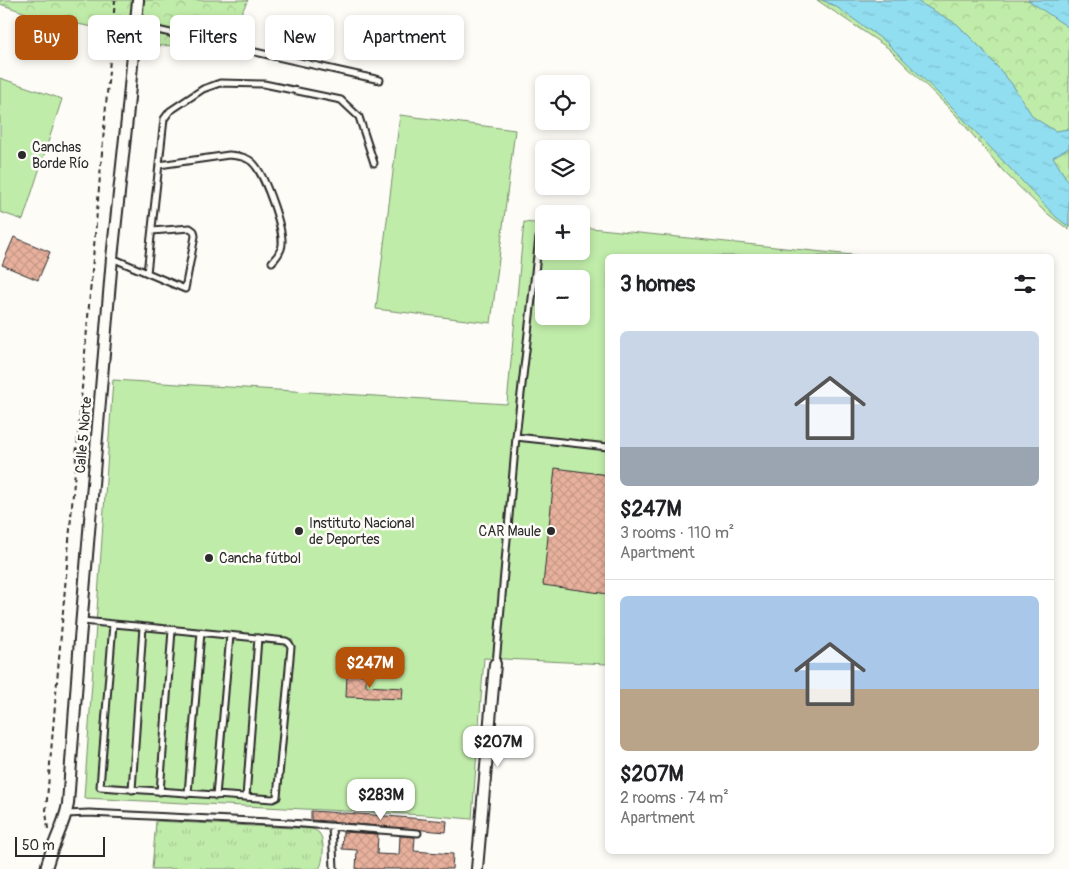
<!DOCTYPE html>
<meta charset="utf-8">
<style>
:root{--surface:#fff;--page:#f2f2f2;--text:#202124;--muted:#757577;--line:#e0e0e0;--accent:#b45309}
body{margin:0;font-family:Pangolin,sans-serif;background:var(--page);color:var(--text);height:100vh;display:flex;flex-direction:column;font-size:19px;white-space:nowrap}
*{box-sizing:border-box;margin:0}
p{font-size:16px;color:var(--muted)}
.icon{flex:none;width:28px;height:28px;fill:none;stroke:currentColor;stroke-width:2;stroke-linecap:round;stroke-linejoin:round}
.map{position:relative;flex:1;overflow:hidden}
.drawer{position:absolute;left:605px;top:254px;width:449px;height:600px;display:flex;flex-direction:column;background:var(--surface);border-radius:8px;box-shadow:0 2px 8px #0003}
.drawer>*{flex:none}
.banner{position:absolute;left:15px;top:15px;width:475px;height:45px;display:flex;gap:10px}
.tools{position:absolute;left:535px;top:75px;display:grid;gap:10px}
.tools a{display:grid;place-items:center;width:55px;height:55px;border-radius:8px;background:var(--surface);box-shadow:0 2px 8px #0003;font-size:25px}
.scale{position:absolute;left:15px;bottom:12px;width:90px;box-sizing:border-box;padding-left:5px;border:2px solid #2b2b2b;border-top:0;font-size:14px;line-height:18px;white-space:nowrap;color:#2b2b2b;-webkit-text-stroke:4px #fdfcf7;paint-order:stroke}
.price{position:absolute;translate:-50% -42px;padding:0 11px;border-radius:10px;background:#fff;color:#222;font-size:16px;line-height:32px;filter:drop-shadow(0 1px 2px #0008)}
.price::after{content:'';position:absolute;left:50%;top:30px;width:15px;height:11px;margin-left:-8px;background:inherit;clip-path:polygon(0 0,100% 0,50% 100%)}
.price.current{background:var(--accent);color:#fff}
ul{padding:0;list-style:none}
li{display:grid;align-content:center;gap:10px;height:265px;padding:0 15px}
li+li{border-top:1px solid var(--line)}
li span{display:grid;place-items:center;height:155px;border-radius:8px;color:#555}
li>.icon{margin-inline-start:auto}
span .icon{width:90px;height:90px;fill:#fffc;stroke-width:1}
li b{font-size:21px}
h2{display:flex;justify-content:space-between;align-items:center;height:60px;padding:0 15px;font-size:21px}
.chip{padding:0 18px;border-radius:8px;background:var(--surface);box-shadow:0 2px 8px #0003;font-size:18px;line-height:45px}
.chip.current{background:var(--accent);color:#fff}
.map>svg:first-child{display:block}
.grass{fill:url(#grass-tufts);stroke:#768c6a}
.forest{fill:url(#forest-crowns);stroke:#768c6a}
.pitch{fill:#c0eca9;stroke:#768c6a;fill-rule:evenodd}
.water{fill:url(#water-ripples);stroke:#6896a1}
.building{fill:url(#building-cross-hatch);stroke:#2b2b2b}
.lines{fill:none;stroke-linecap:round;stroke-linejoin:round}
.service-casing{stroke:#2b2b2b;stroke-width:9}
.minor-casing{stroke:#2b2b2b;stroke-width:14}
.path{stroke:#2b2b2b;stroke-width:2;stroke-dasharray:5 4;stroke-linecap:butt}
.service{stroke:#fdfcf7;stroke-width:5}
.minor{stroke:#fdfcf7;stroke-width:10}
.poi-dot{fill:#2b2b2b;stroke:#fdfcf7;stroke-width:2}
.labels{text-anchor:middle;stroke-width:5;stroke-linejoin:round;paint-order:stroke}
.poi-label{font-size:14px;fill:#2b2b2b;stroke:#fdfcf7;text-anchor:start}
.street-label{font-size:14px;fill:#2b2b2b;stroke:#fdfcf7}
</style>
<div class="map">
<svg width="1069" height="869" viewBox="0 0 1069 869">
<defs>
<pattern id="grass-tufts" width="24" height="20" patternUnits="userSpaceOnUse" patternTransform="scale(1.25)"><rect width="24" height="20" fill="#c0eca9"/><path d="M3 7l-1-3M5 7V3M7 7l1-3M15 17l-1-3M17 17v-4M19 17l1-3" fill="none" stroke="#a5cb92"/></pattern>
<pattern id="forest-crowns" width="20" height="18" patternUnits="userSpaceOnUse" patternTransform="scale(1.25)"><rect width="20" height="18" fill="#c0eca9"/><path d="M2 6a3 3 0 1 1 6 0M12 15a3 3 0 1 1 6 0" fill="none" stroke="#a5cb92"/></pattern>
<pattern id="water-ripples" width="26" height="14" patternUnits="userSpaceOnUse" patternTransform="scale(1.25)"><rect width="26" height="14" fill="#91def0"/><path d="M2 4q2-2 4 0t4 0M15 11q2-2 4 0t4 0" fill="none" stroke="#7dbfce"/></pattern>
<pattern id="building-cross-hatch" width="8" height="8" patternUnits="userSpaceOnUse" patternTransform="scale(1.25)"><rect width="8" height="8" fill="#e8b19d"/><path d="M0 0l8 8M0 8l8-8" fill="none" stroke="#c79887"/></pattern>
</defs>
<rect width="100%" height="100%" fill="#fdfcf7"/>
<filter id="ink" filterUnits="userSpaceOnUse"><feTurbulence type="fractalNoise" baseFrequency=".02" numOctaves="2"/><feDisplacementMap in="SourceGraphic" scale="10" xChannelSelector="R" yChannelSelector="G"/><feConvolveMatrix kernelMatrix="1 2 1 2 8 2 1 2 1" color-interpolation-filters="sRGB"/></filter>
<g filter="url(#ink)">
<!-- grass -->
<path class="grass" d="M156,821L312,829C315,830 317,831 319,833C325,839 324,863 319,869H152Z"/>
<!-- forest -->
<path class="forest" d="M0,0H248L225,45L141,46L104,45V29L35,16L0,4Z
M817,0H1069V230L1044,211L1004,172L955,114L888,48Z"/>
<!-- pitch -->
<path class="pitch" d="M0,78L62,99L23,220L0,212Z
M400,115L515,130L491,323L376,309Z
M524,222L544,224V251H581V227L862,256H608L607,664L484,658L472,819L425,815L84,798L113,380L507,404ZM544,279H581V316H544Z"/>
<!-- water -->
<path class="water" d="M822,0H915L957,24L983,50L1012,84L1033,117L1055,131L1069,129V148L1053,157L1069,183V227L1056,217L952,107L886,42L835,6Z
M1028,0H1069V28Z"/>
<!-- building -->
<path class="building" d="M14,237L50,252L38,280L2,265Z
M555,468L608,475V594L543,585Z
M347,674L366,675V686L403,688L402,699L346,697Z
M311,811L374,815L447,821L446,832L344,823V822L311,820Z
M343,832L378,834L377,854L399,855L400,836L415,837L414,851L453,854L452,869H356L357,850L342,849Z"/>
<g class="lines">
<defs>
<path id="service" d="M135,25L380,80
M159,165L229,155C239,156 248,157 254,164C265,176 287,235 281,249C279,254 275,259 272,262
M112,258L185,289L195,236L194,231L190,228L152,231
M147,273L164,119L170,111L203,89L220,83L264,84L341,100L359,117L374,163
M516,437L539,238
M82,621C150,627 218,634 286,641C289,642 290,644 291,647L277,797L273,799L100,787L113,624
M496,664L516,437L608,447
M132,790L143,627
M160,792L172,630
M188,794L201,632
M216,796L230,635
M246,797L258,638
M66,814L89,813L290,823L418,833
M332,826L334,869"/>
<path id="minor" d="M46,869C51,846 64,827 68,804L80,639L112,258L127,119L138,0
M477,869L495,664"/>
</defs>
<!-- service casing -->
<use href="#service" class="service-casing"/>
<!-- minor casing -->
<use href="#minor" class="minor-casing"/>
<!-- path -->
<path class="path" d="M48,829L46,811L115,0"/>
<!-- service -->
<use href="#service" class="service"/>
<!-- minor -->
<use href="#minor" class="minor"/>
</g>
</g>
<!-- markers -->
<g class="poi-dot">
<circle cx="22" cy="155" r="5"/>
<circle cx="299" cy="531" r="5"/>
<circle cx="551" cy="531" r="5"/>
<circle cx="209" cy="558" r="5"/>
</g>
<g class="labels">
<!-- poi labels -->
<g class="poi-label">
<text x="32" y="152">Canchas<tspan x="32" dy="16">Borde Río</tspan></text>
<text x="309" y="528">Instituto Nacional<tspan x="309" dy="16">de Deportes</tspan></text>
<text x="541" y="536" text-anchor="end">CAR Maule</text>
<text x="219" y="563">Cancha fútbol</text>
</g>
<!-- street labels -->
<g class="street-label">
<text transform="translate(83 435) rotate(-85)" y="5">Calle 5 Norte</text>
</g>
</g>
</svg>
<div class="tools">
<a><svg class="icon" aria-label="locate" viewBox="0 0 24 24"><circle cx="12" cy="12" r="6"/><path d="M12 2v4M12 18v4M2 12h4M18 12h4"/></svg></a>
<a><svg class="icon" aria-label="layers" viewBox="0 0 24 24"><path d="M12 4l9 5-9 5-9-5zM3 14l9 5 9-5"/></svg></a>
<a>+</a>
<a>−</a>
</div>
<div class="scale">50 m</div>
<b class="price current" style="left:370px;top:689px">$247M</b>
<b class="price" style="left:498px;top:768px">$207M</b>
<b class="price" style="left:381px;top:821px">$283M</b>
<div class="banner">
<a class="chip current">Buy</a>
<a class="chip">Rent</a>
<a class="chip">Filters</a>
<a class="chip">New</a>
<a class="chip">Apartment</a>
</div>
<section class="drawer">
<h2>3 homes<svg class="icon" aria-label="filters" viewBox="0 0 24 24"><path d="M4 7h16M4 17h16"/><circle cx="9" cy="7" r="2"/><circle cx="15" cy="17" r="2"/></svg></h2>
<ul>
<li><span style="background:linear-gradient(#c9d6e8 75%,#9aa5b1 0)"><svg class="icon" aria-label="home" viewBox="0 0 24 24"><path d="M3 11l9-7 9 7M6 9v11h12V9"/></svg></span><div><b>$247M</b><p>3 rooms · 110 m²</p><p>Apartment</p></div></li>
<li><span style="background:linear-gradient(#a9c7e8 60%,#b9a48a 0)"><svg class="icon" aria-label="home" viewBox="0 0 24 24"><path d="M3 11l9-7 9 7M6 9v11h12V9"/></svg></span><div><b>$207M</b><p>2 rooms · 74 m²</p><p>Apartment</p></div></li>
</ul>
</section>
</div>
